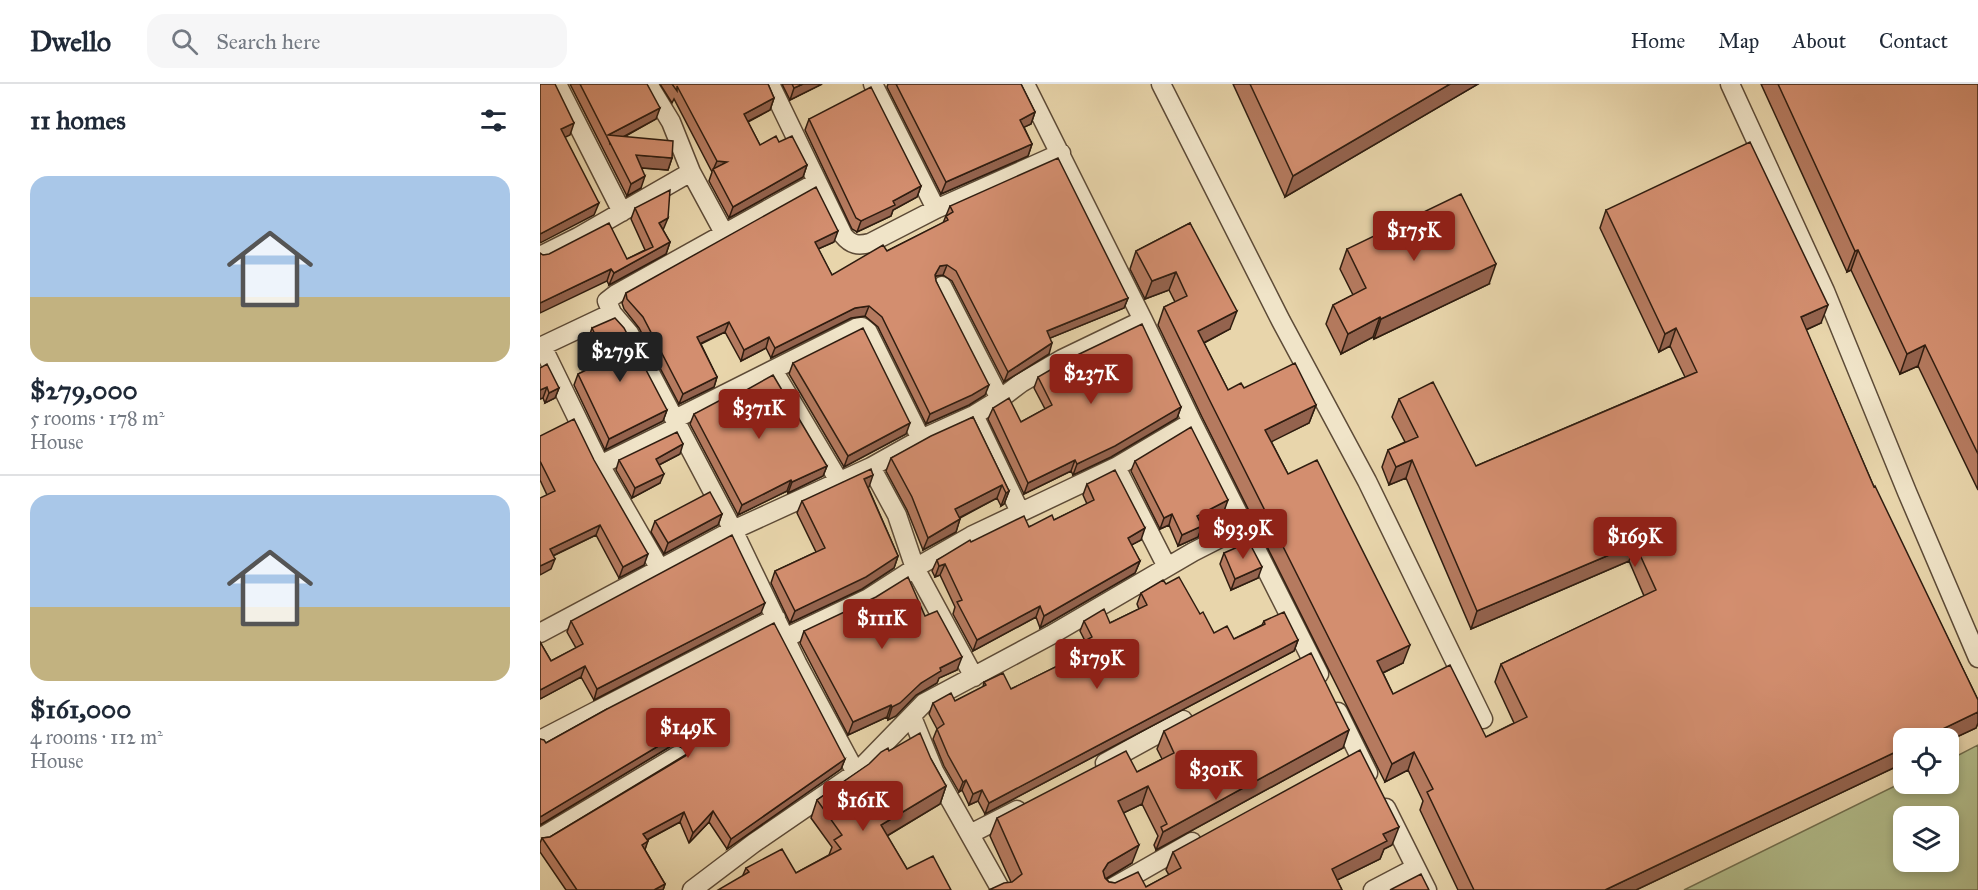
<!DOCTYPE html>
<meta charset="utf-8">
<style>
:root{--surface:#fff;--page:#f6f6f7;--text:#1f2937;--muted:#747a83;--line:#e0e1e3;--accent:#8f2418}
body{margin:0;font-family:"IM FELL Great Primer",serif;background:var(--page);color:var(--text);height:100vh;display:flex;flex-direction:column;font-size:22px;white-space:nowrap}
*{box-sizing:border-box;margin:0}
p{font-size:20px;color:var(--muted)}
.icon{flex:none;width:33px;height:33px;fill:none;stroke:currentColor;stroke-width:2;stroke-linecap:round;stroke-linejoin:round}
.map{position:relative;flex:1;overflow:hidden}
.panel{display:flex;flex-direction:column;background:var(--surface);width:540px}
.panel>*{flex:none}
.buttons{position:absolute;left:1353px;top:644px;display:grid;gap:12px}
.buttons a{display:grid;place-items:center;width:66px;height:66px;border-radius:12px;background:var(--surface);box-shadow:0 3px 9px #0003;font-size:30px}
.price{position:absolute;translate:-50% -51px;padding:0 14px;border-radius:6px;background:var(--accent);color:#fff;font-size:20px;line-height:39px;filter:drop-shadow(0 2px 3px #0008)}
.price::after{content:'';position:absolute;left:50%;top:36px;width:18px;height:14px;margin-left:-9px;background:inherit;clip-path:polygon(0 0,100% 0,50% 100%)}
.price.on{background:#222;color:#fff}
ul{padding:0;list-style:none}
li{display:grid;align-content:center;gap:12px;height:318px;padding:0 30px}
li+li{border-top:2px solid var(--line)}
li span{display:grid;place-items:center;height:186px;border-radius:18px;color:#555}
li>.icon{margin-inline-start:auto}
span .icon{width:108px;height:108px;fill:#fffc;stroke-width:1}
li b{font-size:26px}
h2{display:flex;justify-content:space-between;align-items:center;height:72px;padding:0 30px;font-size:26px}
header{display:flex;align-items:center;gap:36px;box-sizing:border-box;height:84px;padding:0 30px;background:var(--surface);border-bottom:2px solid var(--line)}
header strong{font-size:28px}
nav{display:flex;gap:33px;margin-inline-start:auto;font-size:21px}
.search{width:420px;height:54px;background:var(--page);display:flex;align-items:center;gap:15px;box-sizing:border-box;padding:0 21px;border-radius:18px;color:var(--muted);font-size:22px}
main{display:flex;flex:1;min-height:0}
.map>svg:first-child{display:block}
.green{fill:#b2be8c;stroke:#706e4e;stroke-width:1.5;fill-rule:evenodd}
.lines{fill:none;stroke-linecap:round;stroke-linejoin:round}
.minor-casing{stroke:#5d4b37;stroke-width:21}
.minor{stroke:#f0e4c8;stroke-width:18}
.wall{fill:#b57a5f;stroke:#2f1d10;stroke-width:1.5}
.shaded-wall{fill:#94634e;stroke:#2f1d10;stroke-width:1.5}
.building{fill:#d38e6f;stroke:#2f1d10;stroke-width:1.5}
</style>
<header>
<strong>Dwello</strong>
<div class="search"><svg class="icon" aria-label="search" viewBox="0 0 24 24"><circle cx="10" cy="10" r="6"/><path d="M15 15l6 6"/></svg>Search here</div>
<nav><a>Home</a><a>Map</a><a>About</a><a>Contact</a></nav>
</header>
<main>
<section class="panel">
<h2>11 homes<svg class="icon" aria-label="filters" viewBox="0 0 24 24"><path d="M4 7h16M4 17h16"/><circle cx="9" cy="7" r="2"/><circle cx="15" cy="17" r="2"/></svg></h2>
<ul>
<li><span style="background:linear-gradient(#a9c7e8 65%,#c2b280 0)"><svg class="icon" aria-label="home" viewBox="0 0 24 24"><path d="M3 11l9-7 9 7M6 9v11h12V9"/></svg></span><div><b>$279,000</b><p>5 rooms · 178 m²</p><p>House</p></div></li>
<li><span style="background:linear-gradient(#a9c7e8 60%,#c2b280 0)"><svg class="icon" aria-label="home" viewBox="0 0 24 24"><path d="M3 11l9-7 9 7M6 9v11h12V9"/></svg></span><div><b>$161,000</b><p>4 rooms · 112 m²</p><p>House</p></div></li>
</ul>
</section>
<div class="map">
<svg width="1438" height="806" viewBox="0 0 1438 806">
<rect width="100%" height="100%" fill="#e8d5ab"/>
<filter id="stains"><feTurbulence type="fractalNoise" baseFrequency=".00333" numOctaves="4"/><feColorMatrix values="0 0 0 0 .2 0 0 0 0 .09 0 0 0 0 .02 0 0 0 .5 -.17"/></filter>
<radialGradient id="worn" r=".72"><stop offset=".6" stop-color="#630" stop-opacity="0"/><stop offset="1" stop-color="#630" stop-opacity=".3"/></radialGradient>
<!-- green -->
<path class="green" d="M1438,661V806H1144L1363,698L1408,699L1409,676ZM1364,732H1408V777H1364Z"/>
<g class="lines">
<defs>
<path id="minor" d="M17,0L82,128
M108,0L131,38L151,88L184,149
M230,0L303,151C311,161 318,162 330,159L396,125L521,69
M333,0L396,125
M485,0L603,236L652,338L779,590
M621,0L741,237L827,397L943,635
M1190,0L1285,207L1367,408L1438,574
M0,172L38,153L151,88
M402,202L460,315
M72,229L67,217L76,210L277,98
M2,262L60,381L120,485
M0,263L72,229L89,249L193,446L257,579L316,689
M233,286L299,397
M434,331L480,428
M135,335L316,244L322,243L328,248L381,355
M60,381L137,343
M331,383L357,431L375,484L434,593
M576,383L627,483
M0,549L193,446L331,383L381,355L434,331L460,315L481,299L522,275L603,236
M245,554L327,515L375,484L431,452L576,383L652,338
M798,628L828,689
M372,633L394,687L461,806
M0,656L236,534
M565,679L643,636
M846,724L887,806
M430,750L477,726
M0,754L137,672
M152,806L214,759L316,689L384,619L511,551L653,468L704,442
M568,806L652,758
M833,806L875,784"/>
</defs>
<!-- minor casing -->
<use href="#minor" class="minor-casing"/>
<!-- minor -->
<use href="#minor" class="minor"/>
</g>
<!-- wall -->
<path class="wall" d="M30,0H107L116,35L84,53L132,74L128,86L101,84V104L87,112Z
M120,0H228L234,14L230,26L208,38L220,61L239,58L267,81L263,93L189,134L169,97L172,88L134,15L132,19Z
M242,0H282L250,16Z
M348,0H481L495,28L491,40L484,43L492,60L488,72L401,110L347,3Z
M693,0H938L745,113Z
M1221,0H1438V406L1378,282L1360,290L1311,186L1307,188Z
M269,35L381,102L377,113L353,126L351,132L317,148L312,145L265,46Z
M410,122L588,214L584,224L510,254L509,270L464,298L412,197L403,191L396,192L395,194L396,197L445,311L429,321L386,340L338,243L325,232L311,234L231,274L226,264L201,277L185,248L161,260L177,293L174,303L139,320L99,244L84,225L82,219L86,209L294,158L278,165L292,191L347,167L403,139Z
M95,124L123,146L130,158L126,170L69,201L67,197L3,171L87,175L105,166L91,135Z
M1066,126L1281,239L1266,246L1334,403L1438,616V639L1436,644L1408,657V654H1364V679L1096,806H918L880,726L883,717L868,686L845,698L662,333L618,241L624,223L635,218L629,206L605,215L590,185L596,167L650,139L690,245L664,259L688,306L704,304L776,321L769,339L731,357L748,390L863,579L843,589L853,610L946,653L974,639L955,598L961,580L1104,512L1089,477L931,545L866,394L849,401L842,383L848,366L865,358L852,333L859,315L936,382L1145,293L1130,262L1119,268L1060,144Z
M807,165L949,200L834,255L833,253L801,270L786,240L793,221L813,211L800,185Z
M52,244L127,326L123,337L65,366L34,301L38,290L60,280L48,256Z
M253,279L366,350L304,383L249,290Z
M0,284L19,304L15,314L5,319L3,314L0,315Z
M498,293L641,323L637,334L571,373L533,391L531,387L484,410L448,335L453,324L481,338L505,325L494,304Z
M194,313L287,382L283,392L248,409L247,407L198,431L150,340L154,330Z
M433,333L469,407L464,420L461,422L457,414L420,434L416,448L383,466L367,426L346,387L351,374Z
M0,352L104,481L79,494L56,451L13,472L11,485L7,411L0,396Z
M140,370L119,381L120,399L92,414L76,386L79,376Z
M595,377L684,427L661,439L658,453L638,462L629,441L620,445L591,387Z
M547,400L601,456L591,461L600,477L595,489L500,544L496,533L433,567L413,530L415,523L400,491L395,493L392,487L397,476L431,458L514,436L547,420L543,411Z
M328,403L358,472L354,484L322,505L250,539L231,499L235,487L276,468L257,429L262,417L329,403Z
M182,430L178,441L124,470L111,448L115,437Z
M684,469L718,494L691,506L680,480Z
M626,500L660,530L674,549L694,555L722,541L724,537L758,556L754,567L445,730L438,717L429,721L422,706L419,708L404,682L393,655L397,645L389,630L393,619L415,617L443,603L444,598L471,605L538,572L537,569L541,559L545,557L540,547L544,537L570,539L599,525L597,520L601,509Z
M221,529L54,616L41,593L0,615V558L11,577L36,564L27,548L31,537Z
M385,532L417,586L399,594L397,599L376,611L356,632L348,636L347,633L308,651L260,559L264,547Z
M67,625L305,675L301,685L187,765L169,738L149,759L140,738L107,756L105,766L125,800L123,806H26L0,768V759L2,754L10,753L147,670L146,666L137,661L131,662L0,741V655L6,659Z
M624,647L803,664L616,766L614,761L618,752L602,720L583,729L592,779L566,795L569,798L606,803L629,791L626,786L633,768L852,761L844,765L840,775L797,796L802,806H449L471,798L450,752L457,734L597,688L622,675L617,665Z
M349,667L391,675L406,702L400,720L347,752L367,785L203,791L206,784L256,789L289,771L292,763L271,734L277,716Z"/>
<!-- shaded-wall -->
<path class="shaded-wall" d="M263,0H282L250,16L254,4Z
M910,0H938L745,113L753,92Z
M234,14L230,26L199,42L204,30Z
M120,24L116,35L70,60L68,51Z
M495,28L491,40L476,47L480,36Z
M34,39L30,51L17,57L21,45Z
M492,60L488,72L401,110L406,98Z
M96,71L132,74L128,86L91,83Z
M177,77L187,78L173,86Z
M267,81L263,93L189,134L193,123Z
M105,92L101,104L87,112L91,100Z
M381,102L377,113L353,126L351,132L317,148L321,137L353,117Z
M59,119L54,131L0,159V150Z
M128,134L123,146L119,139Z
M298,147L294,158L271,168L275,158Z
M130,158L126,170L69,201L74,189Z
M1318,166L1311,186L1307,188L1315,167Z
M956,180L949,200L834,255L841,235Z
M407,181L403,191L396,192L391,201L395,191L400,182Z
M71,185L67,197L0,229V219Z
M636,188L629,206L605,215L612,197Z
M588,214L584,224L503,257L507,247Z
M1288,221L1281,239L1254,251L1261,233Z
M329,222L325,232L311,234L231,274L235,264L315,224Z
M697,227L690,245L652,265L658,247Z
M840,233L833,253L801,270L808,250Z
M189,238L185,248L153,263L157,253Z
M1136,244L1130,262L1119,268L1125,250Z
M229,253L226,264L201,277L204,266Z
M512,259L509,270L464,298L468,288Z
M1385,261L1378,282L1360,290L1367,270Z
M177,293L174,303L139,320L143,310Z
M449,301L445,311L429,321L386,340L390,330Z
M7,303L3,314L0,315V306Z
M19,304L15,314L5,319L9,309Z
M776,321L769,339L719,364L725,346Z
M641,323L637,334L571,373L533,391L537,380Z
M127,326L123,337L65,366L69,355Z
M370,339L366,350L304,383L308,372Z
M143,360L140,370L113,384L116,375Z
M535,376L531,387L484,410L488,399Z
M872,376L866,394L849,401L856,383Z
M287,382L283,392L248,409L252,398Z
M124,390L120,399L92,414L95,404Z
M333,391L329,403L320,407L324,395Z
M251,396L247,407L198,431L202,421Z
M462,401L457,414L411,438L415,425Z
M469,407L464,420L461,422L466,409Z
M688,416L684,427L653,443L657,432Z
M182,430L178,441L124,470L128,459Z
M632,430L629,441L620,445L624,434Z
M420,435L416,448L383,466L388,454Z
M60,441L56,451L6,475L10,465Z
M662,442L658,453L638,462L642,451Z
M605,444L601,456L584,465L588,454Z
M1095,460L1089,477L931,545L937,527Z
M108,470L104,481L79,494L83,483Z
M358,472L354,484L322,505L250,539L255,527Z
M15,475L11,485L0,491V482Z
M600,477L595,489L500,544L504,532Z
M405,480L400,491L395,493L399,482Z
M722,483L718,494L691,506L695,495Z
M225,519L221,529L54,616L57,605Z
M500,522L496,533L433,567L437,556Z
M758,556L754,567L445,730L449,719Z
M870,561L863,579L830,595L837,577Z
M422,573L417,586L399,594L397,599L376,611L356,632L348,636L352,623L381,599L400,584Z
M45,582L41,593L0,615V606Z
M351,621L347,633L308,651L313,638Z
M1438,628V639L1436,644L1408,657V654H1384Z
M809,646L803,664L616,766L623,748Z
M141,650L137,661L131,662L0,741V733L135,652Z
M1364,664V679L1096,806H1065Z
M874,668L868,686L845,698L852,680Z
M305,675L301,685L187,765L191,755Z
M426,696L422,706L419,708L423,698Z
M406,702L400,720L335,759L341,741Z
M608,702L602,720L571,735L578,717Z
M442,706L438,717L429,721L433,710Z
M173,727L169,738L149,759L153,749Z
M144,728L140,738L99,760L103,750Z
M859,743L852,761L844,765L840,775L785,802L792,785L843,750Z
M108,757L104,768L102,761Z
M599,761L592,779L562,797L563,787L568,779Z
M125,800L123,806H114Z"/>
<!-- building -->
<path class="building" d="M0,0H15L34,39L21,45L59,119L0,150Z
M40,0H107L120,24L68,51L133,57L132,74L96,71L105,92L91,100Z
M132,0H228L234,14L204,30L220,61L236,52L239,58L252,52L267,81L193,123L173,85L187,78L177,77L137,2V7Z
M252,0H263L254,4Z
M356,0H481L495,28L480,36L492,60L406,98Z
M710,0H910L753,92Z
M1238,0H1438V370L1385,261L1367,270L1318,166L1315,167Z
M331,3L381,102L353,117L355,121L321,137L316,134L269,35Z
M1210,58L1288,221L1261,233L1334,403L1335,402L1438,616V628L1384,654H1364V664L1065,806H934L887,708L893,705L874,668L852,680L669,315L624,223L647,212L636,188L612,197L596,167L650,139L697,227L658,247L688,306L701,299L704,304L755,279L776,321L725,346L748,390L777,376L870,561L837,577L853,610L910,581L946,653L987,633L961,580L1116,506L1095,460L937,527L872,376L856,383L848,366L878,353L859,315L893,298L936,382L1157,288L1136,244L1125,250L1066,126Z
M518,74L588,214L507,247L512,259L468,288L416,187L407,181L400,182L395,191L396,197L449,301L432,311L390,330L342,233L329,222L315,224L235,264L229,253L204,266L189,238L157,253L177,293L143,310L103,233L87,215L86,209L276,103L298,147L275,158L292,191L343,161L347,167L408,136L406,132L413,128L410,122Z
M130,106L128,134L119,139L130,158L74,189L71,185L0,219V169L3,171L9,170L69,139L87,175L113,163L95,124Z
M921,110L956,180L841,235L840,233L808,250L793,221L826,204L807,165Z
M75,234L84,244L127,326L69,355L38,290L67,276L52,244Z
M602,240L641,323L575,362L537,380L535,376L488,399L453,324L469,314L481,338L512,321L498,293L531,274Z
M323,244L370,339L308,372L253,279Z
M7,280L19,304L9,309L7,303L0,306V284Z
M233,291L287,382L252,398L251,396L202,421L154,330L192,310L194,313Z
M433,333L469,407L466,409L462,401L415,425L420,435L388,454L372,413L351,374L391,352Z
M34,335L54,376L108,470L83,483L60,441L10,465L15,475L0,482V414L15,407L0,377V352Z
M651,343L688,416L657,432L662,442L642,451L632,430L624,434L595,377Z
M137,348L143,360L116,375L124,390L95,404L79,376Z
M331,385L333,391L324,395L358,472L326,493L255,527L235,487L285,464L262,417Z
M575,386L605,444L588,454L600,477L504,532L500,522L437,556L417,518L422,516L405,480L399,482L397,476L430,456L431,458L484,432L489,443L512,431L514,436L554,416L547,400Z
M170,408L182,430L128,459L115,437Z
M192,451L225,519L57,605L45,582L0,606V558L11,577L43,560L31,537Z
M709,458L722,483L695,495L684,469Z
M368,493L385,532L397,527L422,573L400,584L401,587L381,599L360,619L352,623L351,621L313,638L264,547L336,513Z
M639,493L660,530L663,528L674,549L687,542L694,555L725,540L724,537L744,528L758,556L449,719L442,706L433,710L426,696L423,698L408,671L397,645L404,640L393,619L411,609L415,617L446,601L444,598L463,589L471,605L546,568L541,559L552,553L544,537L564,525L570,539L607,521L601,509L623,496L626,500Z
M234,539L305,675L191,755L173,727L153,749L144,728L103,750L108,757L102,761L125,800L114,806H37L2,754L10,753L147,671L152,662L150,655L141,650L135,652L0,733V655L4,656L6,659L67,625Z
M771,569L809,646L623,748L621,743L627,740L608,702L578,717L599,761L568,779L563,787L565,794L569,798L575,799L598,788L606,803L641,784L633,768L820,666L859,743L843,750L847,757L792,785L802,806H449L464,799L472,798L482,790L457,734L586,667L597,688L634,669L624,647Z
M380,649L391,675L406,702L341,741L367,785L393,772L411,806H178L209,788L206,784L242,765L256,789L301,765L294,756L302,751L277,716L329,680L341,668L348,664L349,667Z
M881,790L889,806H850Z"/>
<rect width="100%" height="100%" filter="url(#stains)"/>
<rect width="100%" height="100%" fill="url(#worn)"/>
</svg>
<div class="buttons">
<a><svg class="icon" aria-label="locate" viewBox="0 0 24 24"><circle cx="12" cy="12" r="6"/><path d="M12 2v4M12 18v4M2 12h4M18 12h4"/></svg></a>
<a><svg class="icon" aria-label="layers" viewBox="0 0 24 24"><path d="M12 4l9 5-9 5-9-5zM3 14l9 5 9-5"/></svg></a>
</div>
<b class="price" style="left:874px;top:178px">$175K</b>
<b class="price on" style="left:80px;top:299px">$279K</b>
<b class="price" style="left:551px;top:321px">$237K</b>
<b class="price" style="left:219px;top:356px">$371K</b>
<b class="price" style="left:703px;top:476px">$93.9K</b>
<b class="price" style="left:1095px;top:484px">$169K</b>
<b class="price" style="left:342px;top:566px">$111K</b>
<b class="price" style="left:557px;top:606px">$179K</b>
<b class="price" style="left:148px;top:675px">$149K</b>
<b class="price" style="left:676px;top:717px">$301K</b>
<b class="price" style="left:323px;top:748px">$161K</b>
</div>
</main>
